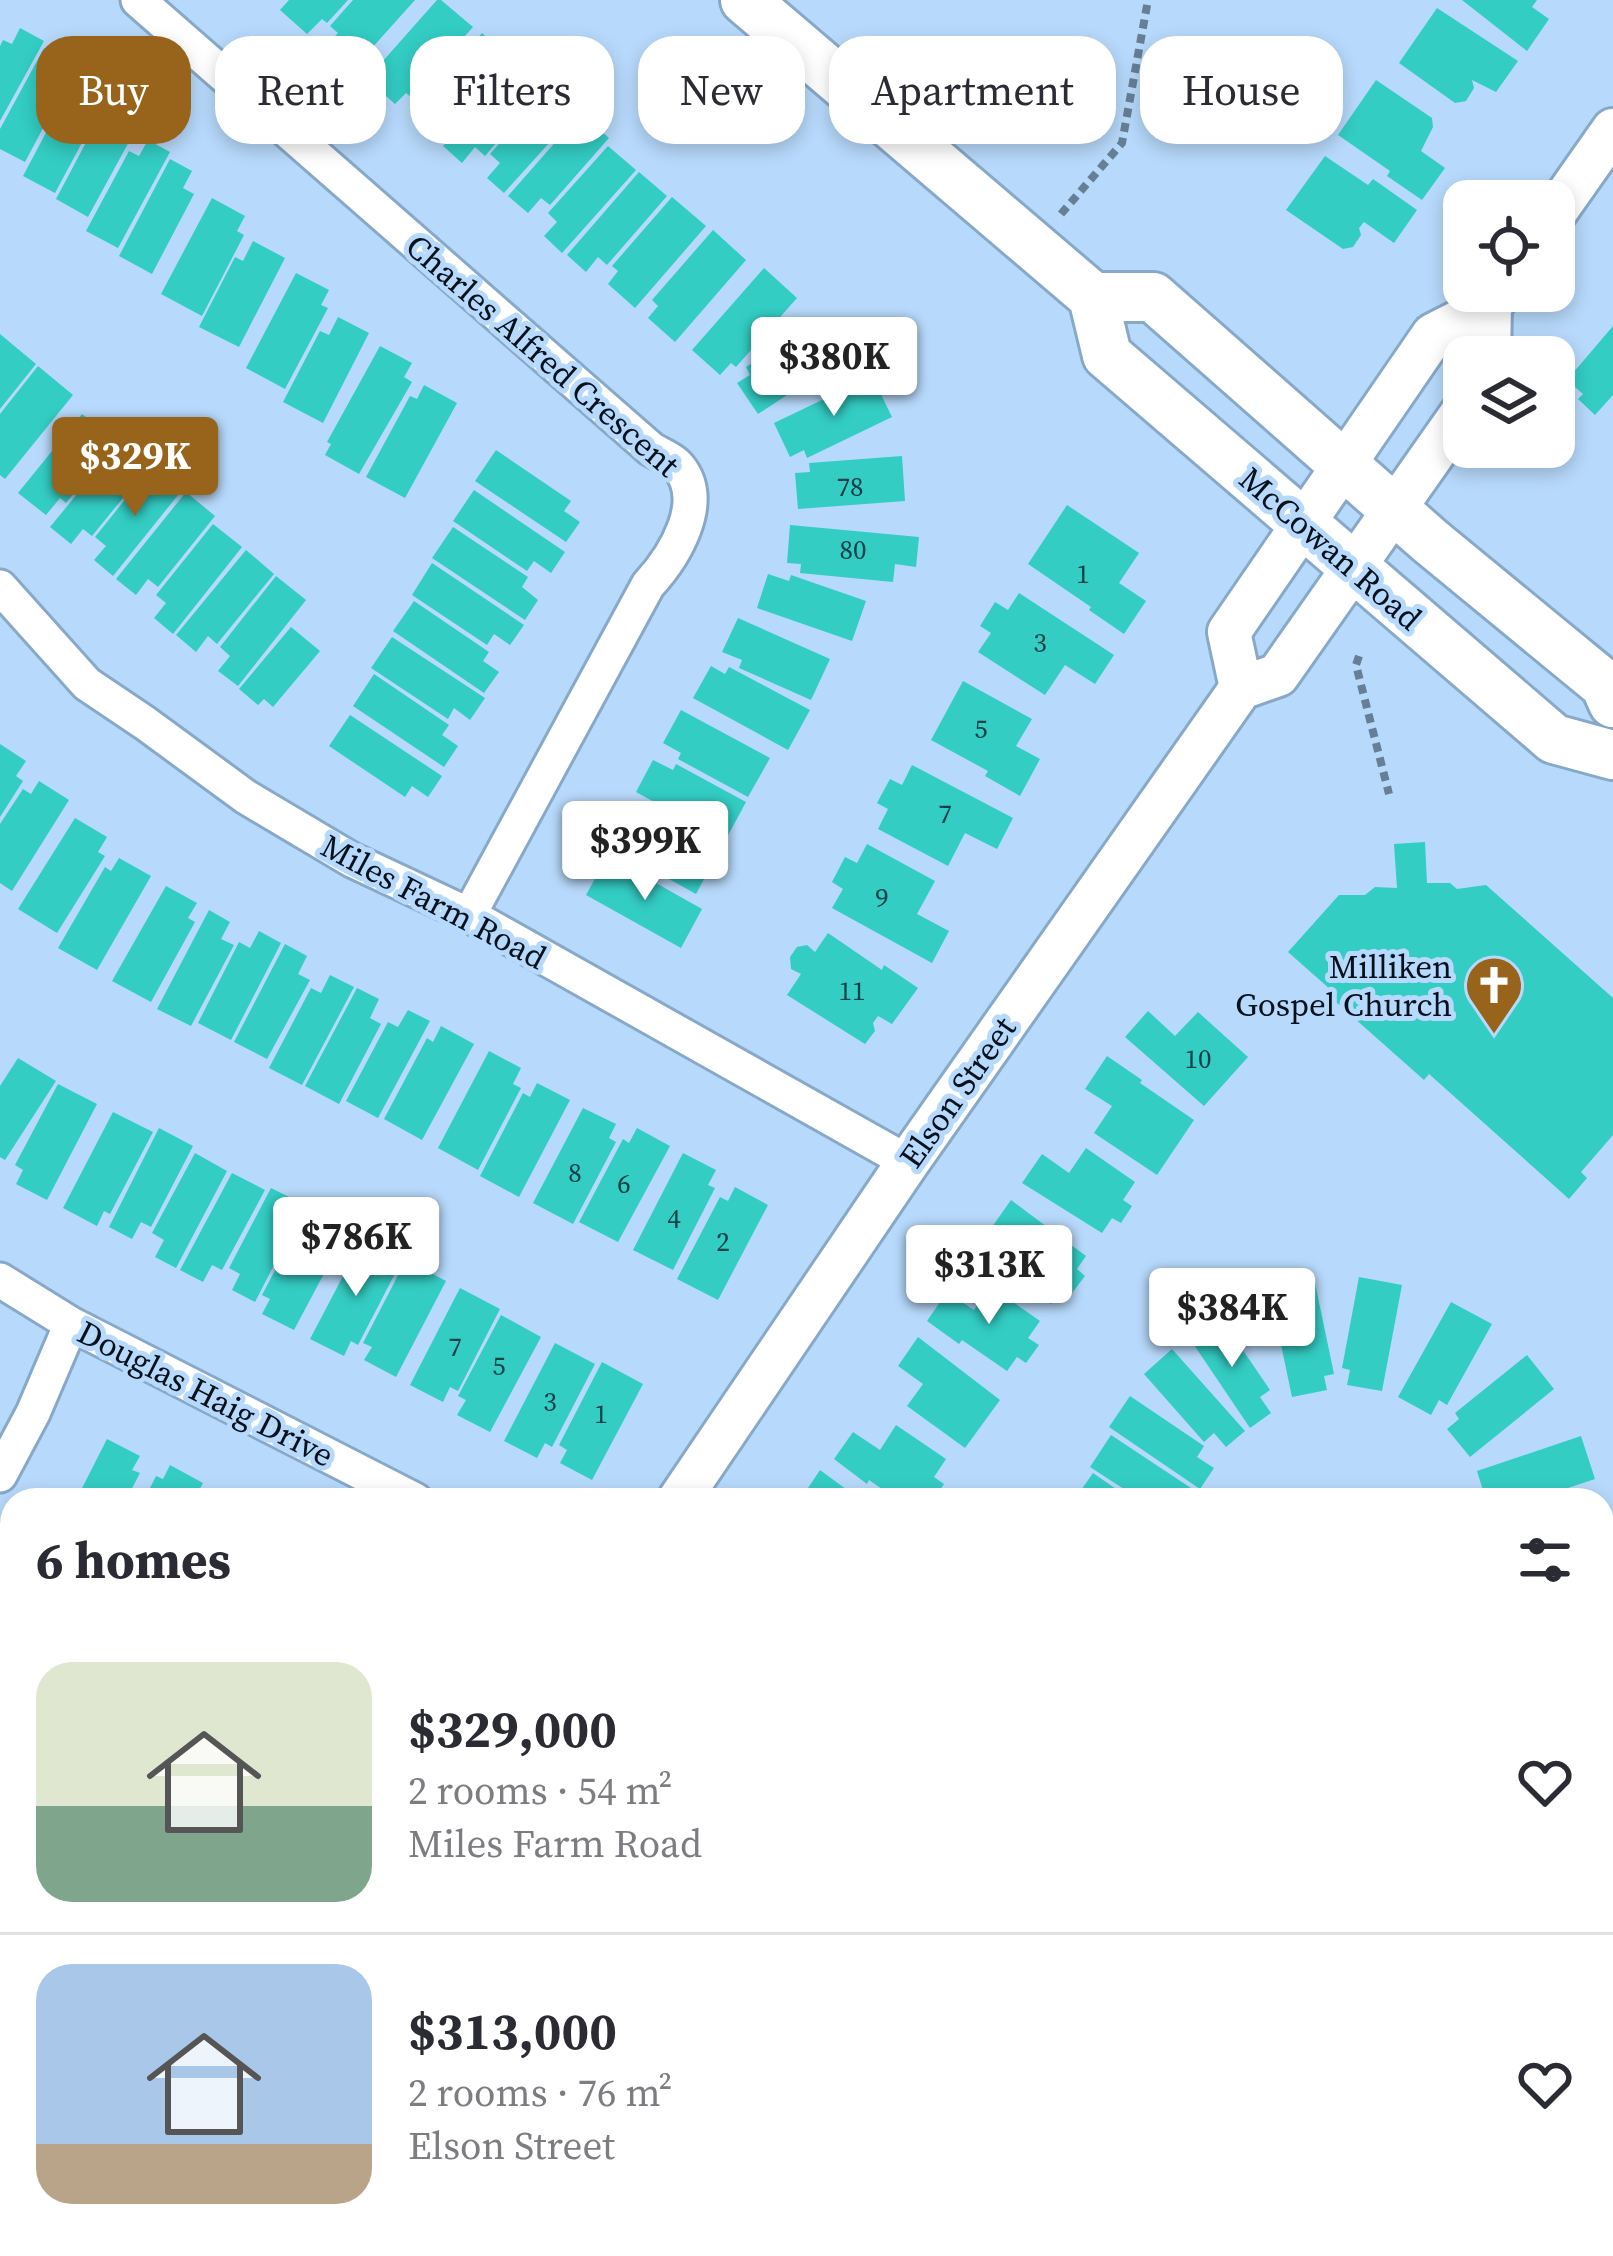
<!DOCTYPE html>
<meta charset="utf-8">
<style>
:root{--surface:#fff;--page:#f7f7f7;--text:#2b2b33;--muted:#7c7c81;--line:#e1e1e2;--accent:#98631a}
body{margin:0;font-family:"Source Serif 4",serif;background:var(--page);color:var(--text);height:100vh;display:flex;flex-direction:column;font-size:45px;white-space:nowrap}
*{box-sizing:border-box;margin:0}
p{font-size:39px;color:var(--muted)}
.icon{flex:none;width:66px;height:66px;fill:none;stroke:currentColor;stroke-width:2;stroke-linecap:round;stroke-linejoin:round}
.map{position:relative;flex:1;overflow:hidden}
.sheet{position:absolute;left:0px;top:1488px;width:1614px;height:768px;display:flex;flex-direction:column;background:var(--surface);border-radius:36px 36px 0 0;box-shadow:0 6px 18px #0003}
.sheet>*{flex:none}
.top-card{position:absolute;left:36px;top:36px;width:1542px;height:108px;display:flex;gap:24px}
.tools{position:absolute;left:1443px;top:180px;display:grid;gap:24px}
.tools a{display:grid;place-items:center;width:132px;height:132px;border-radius:24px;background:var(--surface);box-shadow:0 6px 18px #0003;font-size:60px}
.price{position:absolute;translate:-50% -102px;padding:0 27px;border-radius:12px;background:#fff;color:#222;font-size:39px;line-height:78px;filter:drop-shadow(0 3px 6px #0008)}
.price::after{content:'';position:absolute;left:50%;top:72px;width:36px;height:27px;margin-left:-18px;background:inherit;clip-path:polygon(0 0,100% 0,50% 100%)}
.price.active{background:var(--accent);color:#fff}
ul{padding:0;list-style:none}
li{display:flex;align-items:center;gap:36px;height:300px;padding:0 36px}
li+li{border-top:3px solid var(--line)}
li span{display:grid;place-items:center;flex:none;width:336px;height:240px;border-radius:36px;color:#555}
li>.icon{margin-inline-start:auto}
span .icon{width:144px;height:144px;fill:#fffc;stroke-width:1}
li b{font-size:51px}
h2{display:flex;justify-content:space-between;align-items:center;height:144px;padding:0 36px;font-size:51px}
.chip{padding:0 42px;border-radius:36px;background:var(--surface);box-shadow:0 6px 18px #0003;font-size:42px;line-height:108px}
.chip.active{background:var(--accent);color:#fff}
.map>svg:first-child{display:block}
.building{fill:#33cdc4}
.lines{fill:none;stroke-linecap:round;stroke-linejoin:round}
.minor-casing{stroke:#88a8c8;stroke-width:39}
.tertiary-casing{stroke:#88a8c8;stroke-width:48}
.secondary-casing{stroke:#88a8c8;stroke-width:54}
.path{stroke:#677f96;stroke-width:8;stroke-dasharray:9 6;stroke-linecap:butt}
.minor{stroke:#fff;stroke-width:33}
.tertiary{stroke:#fff;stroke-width:42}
.secondary{stroke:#fff;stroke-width:48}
.labels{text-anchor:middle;stroke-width:10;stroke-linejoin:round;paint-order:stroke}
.number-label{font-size:27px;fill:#114046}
.street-label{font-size:33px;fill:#06111c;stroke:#b7d9fb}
.poi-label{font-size:33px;fill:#06111c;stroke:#b7d9fb;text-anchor:end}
</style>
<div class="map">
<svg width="1613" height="2256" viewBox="0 0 1613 2256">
<rect width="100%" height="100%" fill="#b7d9fb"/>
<!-- building -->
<path class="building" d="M289,0H348L327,23L322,19L307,34L280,10Z
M353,0H415L354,68L327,44L338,33L330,26Z
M437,0H441L473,27L411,97L406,93L395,104L367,79Z
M1462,0H1537L1532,7L1549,19L1527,51Z
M1437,8L1518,61L1496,92L1472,80L1474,88L1466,101L1455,103L1399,63Z
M20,28L44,41L0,121V46L3,40L12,44Z
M482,33L510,58L436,141L418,125L432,110L421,101Z
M44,48L66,60L57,77L67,83L25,162L0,149V129Z
M515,64L543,88L485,156L475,147L462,163L443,146Z
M1376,80L1432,118L1433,127L1421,151L1445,168L1422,200L1387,176L1390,171L1338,135Z
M85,84L107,96L55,193L23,176L66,95L76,100Z
M550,86L578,111L504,193L487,178L500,163L490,154Z
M107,103L129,115L120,132L131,138L88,217L56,199Z
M581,113L609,138L550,205L541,198L528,213L508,196Z
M148,140L170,152L118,248L86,231L129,151L139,156Z
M608,146L636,170L562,253L544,236L557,222L548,213Z
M1325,156L1368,185L1373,179L1417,210L1394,243L1364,222L1359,228L1361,235L1353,247L1343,249L1286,210Z
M170,159L192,171L183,188L194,194L152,274L119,256Z
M639,172L667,196L607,265L598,257L586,272L567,255Z
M672,197L706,226L635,308L608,284L618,271L612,266Z
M212,198L245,216L237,231L244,235L202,316L161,294Z
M713,230L746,260L675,342L648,318L658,306L652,300Z
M253,241L285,258L239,347L199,327L235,257L243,261Z
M764,268L797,298L736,367L731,363L720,375L692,350Z
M296,273L329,290L321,305L328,308L285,389L246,368Z
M338,317L369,333L323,423L283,402L320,331L329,335Z
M823,317L848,355L758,414L737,383L750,375L746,367Z
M1613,326V395L1595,415L1578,399L1583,394L1567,380Z
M0,334L36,364L0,409Z
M380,346L412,363L404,377L412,382L359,474L325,455L331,444L327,442Z
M38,366L73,395L5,479L0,475V414Z
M872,376L892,417L807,458L804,450L790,457L774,423Z
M424,385L457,403L405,498L366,477L410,396L417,399Z
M82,414L116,441L66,503L60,498L46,515L18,493Z
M120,442L149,466L92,536L83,529L71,544L50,527Z
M496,450L571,501L564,511L580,522L566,542L475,481Z
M902,456L905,501L798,509L795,473L810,472L809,463Z
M152,466L182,490L113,576L94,560L106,546L95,537Z
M474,490L565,552L551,573L534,561L527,571L453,521Z
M186,492L215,516L158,587L148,579L136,595L116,579Z
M1067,505L1139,553L1119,583L1146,601L1124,634L1089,610L1091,607L1028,564Z
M213,524L242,547L173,634L154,618L166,603L156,595Z
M790,525L919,537L916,567L895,564L893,582L800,573L801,564L787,563Z
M453,527L528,577L522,587L538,600L525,620L432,558Z
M246,550L274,574L217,644L208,636L196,652L176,635Z
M432,563L524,625L510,645L494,634L487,645L412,595Z
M768,574L789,581L791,575L866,601L852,641L757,608Z
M276,576L306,600L238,686L218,671L230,656L220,647Z
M1019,593L1114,655L1095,684L1065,665L1045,695L978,652L991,633L980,626L995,602L1008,610Z
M414,601L489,652L483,661L499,672L484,693L393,631Z
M738,618L830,659L811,700L739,668L742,660L722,652Z
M291,627L320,651L273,707L264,699L258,705L239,689Z
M392,637L485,698L470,720L454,708L448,719L371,668Z
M711,666L725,674L729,667L810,710L788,750L693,698Z
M374,674L449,725L442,735L458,746L444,767L353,706Z
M963,681L1032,719L1016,746L1040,759L1020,796L985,776L988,771L931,740Z
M681,710L770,758L748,797L678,759L681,753L663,743Z
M350,715L442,776L428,797L412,786L405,797L329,746Z
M0,744L26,761L16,776L23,781L0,817Z
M653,760L673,770L676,764L746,802L725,841L636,792Z
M912,765L1013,818L997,849L965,833L948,866L878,829L888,809L877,803L890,779L902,785Z
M39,781L69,800L12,891L0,883V824L23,789L31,794Z
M628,806L717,855L696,894L626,855L630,849L610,839Z
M75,818L107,837L98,852L105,856L57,933L18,909Z
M1425,842L1427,883H1450L1457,889L1486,885L1613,998V1135L1581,1172L1587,1178L1569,1199L1429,1074L1424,1080L1327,994L1331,990L1288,952L1339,895H1365L1375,887L1397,888L1394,844Z
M867,844L935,881L917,914L949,931L932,963L832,908L843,889L832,882L845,857L857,863Z
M119,858L151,876L97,970L58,948L105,867L111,871Z
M603,864L617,872L622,864L702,909L681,948L586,895Z
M166,886L197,903L188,918L195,922L151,1002L112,981Z
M209,910L230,922L221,939L234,945L191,1026L157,1009Z
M259,931L281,943L231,1040L198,1023L239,942L250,948Z
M828,933L882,970L884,965L918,988L892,1024L878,1016L873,1023L875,1031L865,1044L787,995L801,974L791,969L790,957L797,947L807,945L815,952Z
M285,944L307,956L298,974L310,980L267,1059L234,1042Z
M330,975L354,987L302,1085L269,1068L311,988L321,993Z
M357,988L379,999L370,1018L381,1024L339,1104L305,1086Z
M408,1010L430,1021L378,1118L346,1101L388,1022L398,1027Z
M1148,1011L1175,1036L1198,1012L1248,1057L1204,1106L1125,1037Z
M441,1026L474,1044L422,1140L384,1119L427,1038L433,1042Z
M489,1051L521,1068L513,1084L521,1088L478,1170L438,1148Z
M1107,1056L1142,1080L1140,1083L1194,1120L1157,1175L1094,1133L1112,1106L1085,1089Z
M18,1058L56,1081L5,1160L0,1157V1086Z
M537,1083L570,1100L519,1197L480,1176L523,1093L530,1097Z
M58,1084L97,1104L47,1200L16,1184L23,1170L15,1165Z
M583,1108L616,1124L609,1138L616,1142L573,1224L533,1203Z
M113,1112L153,1132L110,1214L104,1211L97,1226L63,1208Z
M159,1128L193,1146L151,1227L141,1222L132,1239L109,1227Z
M637,1128L670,1146L618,1242L579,1222L623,1139L629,1143Z
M1086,1148L1135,1182L1123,1200L1132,1206L1121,1223L1112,1218L1102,1233L1022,1183L1042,1154L1069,1173Z
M195,1153L227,1171L176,1268L155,1257L164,1240L152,1233Z
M683,1153L716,1170L708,1185L715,1188L673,1270L633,1250Z
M232,1173L265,1190L222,1270L212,1265L203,1282L180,1270Z
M735,1187L768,1205L718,1300L677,1279L720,1197L728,1201Z
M271,1188L305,1205L255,1302L232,1290L240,1274L229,1268Z
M1011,1200L1086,1256L1077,1269L1085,1276L1072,1293L1064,1287L1051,1304L1003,1270L1019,1246L992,1227Z
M305,1213L345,1234L294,1330L262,1314L270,1299L262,1295Z
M361,1242L401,1262L358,1345L351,1341L344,1356L310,1339Z
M406,1260L446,1281L396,1377L364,1360L372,1347L363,1343Z
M1359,1277L1402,1285L1382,1391L1347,1385L1350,1370L1342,1368Z
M1315,1283L1334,1374L1324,1376L1327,1390L1292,1397L1270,1292Z
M990,1286L1040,1321L1028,1338L1039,1345L1026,1363L1017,1357L1007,1371L962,1340L959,1344L927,1321L947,1292L974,1310Z
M460,1288L500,1309L458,1391L450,1387L443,1402L410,1385Z
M1451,1302L1492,1324L1447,1405L1439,1400L1431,1415L1398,1397Z
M501,1315L541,1337L490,1432L457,1415L466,1400L458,1396Z
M1219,1315L1270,1390L1260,1397L1271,1413L1250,1428L1188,1336Z
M918,1337L1000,1400L965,1448L907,1406L923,1384L898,1366Z
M555,1343L595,1364L552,1447L545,1443L537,1458L504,1441Z
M1172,1349L1245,1431L1226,1447L1214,1433L1204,1442L1144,1374Z
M1527,1355L1554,1389L1470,1457L1447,1429L1459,1419L1455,1413Z
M602,1362L643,1384L592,1480L560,1463L567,1450L559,1445Z
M1130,1396L1204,1446L1197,1457L1214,1468L1200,1489L1109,1427Z
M896,1425L946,1459L934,1477L944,1484L933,1500L923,1496L920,1500H898L869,1480L867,1484L834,1459L853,1432L880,1450Z
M1111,1435L1203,1496L1200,1500H1141L1090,1467Z
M1581,1436L1595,1479L1532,1500H1486L1477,1471Z
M107,1439L140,1456L132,1470L140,1473L126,1500H76Z
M170,1465L203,1483L194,1500H144L156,1476L163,1479Z
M820,1470L854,1495L859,1500H800Z
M1093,1473L1132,1500H1074Z
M0,1694L12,1700V1751L0,1744Z
M0,1748L12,1754V1807L0,1801Z
M1602,1769L1613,1777V1822L1602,1815Z
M0,1817L12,1823V1875L0,1869Z
M1602,1820L1613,1828V1874L1602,1866Z
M1602,1869L1613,1877V1915L1606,1926L1602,1923Z
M5,2142L12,2147V2218L0,2209V2148Z
M1613,2218V2256H1601L1587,2244H1602V2224L1606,2227Z
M294,2244H345L342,2248L354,2256H291L287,2253Z
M370,2244H426L417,2256H387Z
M1179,2244H1258L1275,2256H1197Z"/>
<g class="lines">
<defs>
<path id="minor" d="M138,0L651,449C659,454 670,458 676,464C711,499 673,558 648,585L469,915
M0,587L87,684L145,723L246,797L352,860L469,915L908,1162
M0,1280L71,1324L415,1500
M0,1475L33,1413L71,1324
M1602,2067L1613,2054
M941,2244L959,2256
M1444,2256L1454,2244"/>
<path id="tertiary" d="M1554,214L1613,130
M1489,357L1490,306
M1241,688L1229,632L1433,335L1490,306L1501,291
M679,1500L908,1162L1241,688L1278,675L1464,410
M174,2256L182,2244"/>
<path id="secondary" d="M745,0L1093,297L1107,355L1554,739L1613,755
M1093,297H1153L1430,541L1605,685L1613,703"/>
</defs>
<!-- minor casing -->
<use href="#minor" class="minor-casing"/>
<!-- tertiary casing -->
<use href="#tertiary" class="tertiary-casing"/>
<!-- secondary casing -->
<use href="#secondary" class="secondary-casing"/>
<!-- path -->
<path class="path" d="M1061,214L1122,143L1148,0
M1359,656L1356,665L1389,794"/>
<!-- minor -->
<use href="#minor" class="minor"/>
<!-- tertiary -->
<use href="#tertiary" class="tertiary"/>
<!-- secondary -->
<use href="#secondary" class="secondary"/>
</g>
<!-- icons -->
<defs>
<symbol id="church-pin" viewBox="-11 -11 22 30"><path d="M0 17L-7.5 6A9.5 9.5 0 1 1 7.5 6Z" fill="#98631a" stroke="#b7d9fb"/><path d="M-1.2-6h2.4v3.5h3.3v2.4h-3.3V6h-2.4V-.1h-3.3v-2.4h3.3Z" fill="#fff"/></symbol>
</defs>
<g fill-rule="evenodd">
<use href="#church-pin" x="1461" y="952" width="66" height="90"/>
</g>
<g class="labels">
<!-- number labels -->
<g class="number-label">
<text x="850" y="496">78</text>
<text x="853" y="559">80</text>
<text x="1083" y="583">1</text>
<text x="1040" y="652">3</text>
<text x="981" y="738">5</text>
<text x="945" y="823">7</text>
<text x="882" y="907">9</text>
<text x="852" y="1000">11</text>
<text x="1198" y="1068">10</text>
<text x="575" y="1182">8</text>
<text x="624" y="1193">6</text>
<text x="674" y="1228">4</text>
<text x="723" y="1251">2</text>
<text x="455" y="1356">7</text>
<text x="499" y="1375">5</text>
<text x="550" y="1411">3</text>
<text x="601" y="1423">1</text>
</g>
<!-- street labels -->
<g class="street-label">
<text transform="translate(543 355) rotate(41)" y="12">Charles Alfred Crescent</text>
<text transform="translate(1331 548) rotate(41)" y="12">McCowan Road</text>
<text transform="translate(434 901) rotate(28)" y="12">Miles Farm Road</text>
<text transform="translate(957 1092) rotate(-55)" y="12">Elson Street</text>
<text transform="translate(206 1393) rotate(27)" y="12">Douglas Haig Drive</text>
</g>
<!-- poi labels -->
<g class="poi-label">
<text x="1452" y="978">Milliken<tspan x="1452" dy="38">Gospel Church</tspan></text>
</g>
</g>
</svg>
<div class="tools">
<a><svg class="icon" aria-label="locate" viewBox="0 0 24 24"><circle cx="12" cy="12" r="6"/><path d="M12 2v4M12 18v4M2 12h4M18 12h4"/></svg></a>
<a><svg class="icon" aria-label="layers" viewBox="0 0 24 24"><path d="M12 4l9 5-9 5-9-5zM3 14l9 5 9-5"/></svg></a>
</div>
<b class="price" style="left:834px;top:419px">$380K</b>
<b class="price active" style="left:135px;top:519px">$329K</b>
<b class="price" style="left:645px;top:903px">$399K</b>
<b class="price" style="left:356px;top:1299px">$786K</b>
<b class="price" style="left:989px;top:1327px">$313K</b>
<b class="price" style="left:1232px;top:1370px">$384K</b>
<div class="top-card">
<a class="chip active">Buy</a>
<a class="chip">Rent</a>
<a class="chip">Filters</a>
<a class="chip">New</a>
<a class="chip">Apartment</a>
<a class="chip">House</a>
</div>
<section class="sheet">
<h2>6 homes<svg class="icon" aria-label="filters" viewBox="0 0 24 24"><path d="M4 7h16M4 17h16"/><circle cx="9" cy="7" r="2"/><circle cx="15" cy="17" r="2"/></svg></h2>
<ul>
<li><span style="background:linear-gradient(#dfe7d0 60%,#7fa58c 0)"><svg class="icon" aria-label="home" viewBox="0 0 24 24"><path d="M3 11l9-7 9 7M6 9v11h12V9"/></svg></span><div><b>$329,000</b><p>2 rooms · 54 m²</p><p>Miles Farm Road</p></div><svg class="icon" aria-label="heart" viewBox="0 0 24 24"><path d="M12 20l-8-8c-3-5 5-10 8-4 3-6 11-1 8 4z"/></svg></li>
<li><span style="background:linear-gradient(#a9c7e8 75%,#b9a48a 0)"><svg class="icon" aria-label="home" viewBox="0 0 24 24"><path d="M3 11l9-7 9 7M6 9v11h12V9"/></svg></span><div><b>$313,000</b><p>2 rooms · 76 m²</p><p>Elson Street</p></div><svg class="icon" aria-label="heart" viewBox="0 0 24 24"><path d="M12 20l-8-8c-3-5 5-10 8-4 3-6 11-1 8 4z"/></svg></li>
</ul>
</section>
</div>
